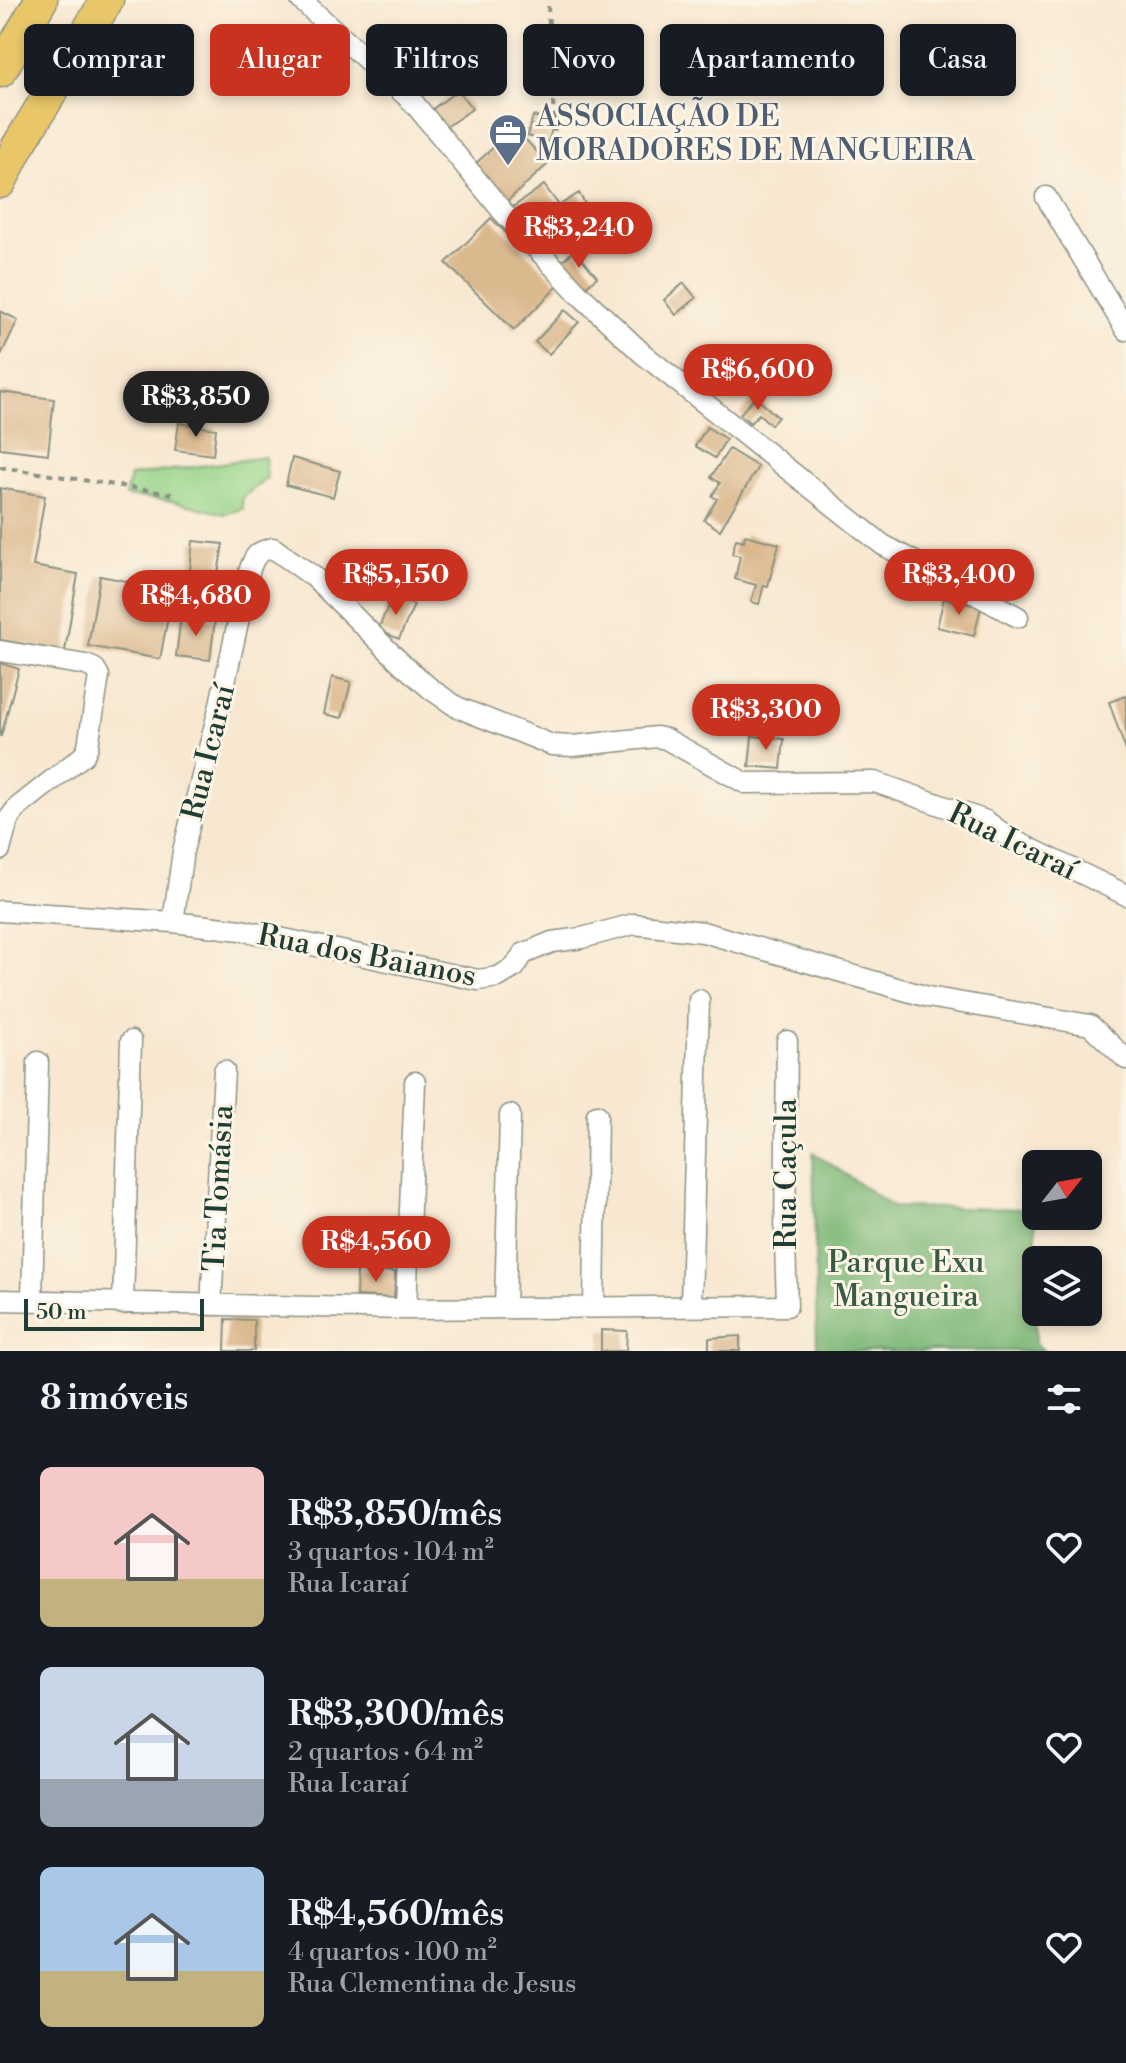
<!DOCTYPE html>
<html lang="pt">
<meta charset="utf-8">
<style>
:root{--surface:#171b24;--page:#242831;--text:#f1f3f6;--muted:#9ea1a6;--accent:#c8321e}
body{margin:0;font-family:"Libre Bodoni",serif;background:var(--page);color:var(--text);height:100vh;display:flex;flex-direction:column;font-size:30px;white-space:nowrap}
*{box-sizing:border-box;margin:0}
p{font-size:26px;color:var(--muted)}
.icon{flex:none;width:44px;height:44px;fill:none;stroke:currentColor;stroke-width:2;stroke-linecap:round;stroke-linejoin:round}
.map{position:relative;height:1351px;overflow:hidden}
.sheet{display:flex;flex-direction:column;background:var(--surface);flex:1}
.sheet>*{flex:none}
.guide{position:absolute;left:24px;top:24px;width:1078px;height:72px;display:flex;gap:16px}
.needle{width:52px;rotate:59deg}
.fabs{position:absolute;left:1022px;top:1150px;display:grid;gap:16px}
.fabs a{display:grid;place-items:center;width:80px;height:80px;border-radius:12px;background:var(--surface);box-shadow:0 4px 12px #0003;font-size:40px}
.scale{position:absolute;left:24px;bottom:20px;width:180px;box-sizing:border-box;padding-left:8px;border:4px solid #1f3d34;border-top:0;font-size:22px;line-height:28px;white-space:nowrap;color:#1f3d34;-webkit-text-stroke:6px #fcf5e5;paint-order:stroke}
.price{position:absolute;translate:-50% -68px;padding:0 18px;border-radius:28px;background:var(--accent);color:#fff;font-size:26px;line-height:52px;filter:drop-shadow(0 2px 4px #0008)}
.price::after{content:'';position:absolute;left:50%;top:48px;width:24px;height:18px;margin-left:-12px;background:inherit;clip-path:polygon(0 0,100% 0,50% 100%)}
.price.on{background:#222;color:#fff}
ul{padding:0;list-style:none}
li{display:flex;align-items:center;gap:24px;height:200px;padding:0 40px}
li span{display:grid;place-items:center;flex:none;width:224px;height:160px;border-radius:12px;color:#555}
li>.icon{margin-inline-start:auto}
span .icon{width:96px;height:96px;fill:#fffc;stroke-width:1}
li b{font-size:34px}
h2{display:flex;justify-content:space-between;align-items:center;height:96px;padding:0 40px;font-size:34px}
.chip{padding:0 28px;border-radius:12px;background:var(--surface);box-shadow:0 4px 12px #0003;font-size:28px;line-height:72px}
.chip.on{background:var(--accent);color:#fff}
.map>svg:first-child{display:block}
.green{fill:#97d488;stroke:#5b885e;stroke-width:2}
.forest{fill:#79b674;stroke:#4c7a54;stroke-width:2}
.building{fill:#dbb98f}
.lines{fill:none;stroke-linecap:round;stroke-linejoin:round}
.minor-casing{stroke:#8c9282;stroke-width:23}
.primary-casing{stroke:#8c9282;stroke-width:35}
.path{stroke:#8c9282;stroke-width:4;stroke-dasharray:6 6;stroke-linecap:butt}
.minor{stroke:#fff;stroke-width:20}
.primary{stroke:#e9c769;stroke-width:32}
.labels{text-anchor:middle;stroke-width:6;stroke-linejoin:round;paint-order:stroke}
.service-label{font-size:30px;fill:#4e5e75;stroke:#fcf5e5;text-anchor:start}
.street-label{font-size:30px;fill:#1f3d34;stroke:#fcf5e5}
.park-label{font-size:30px;fill:#375b45;stroke:#fcf5e5}
</style>
<div class="map">
<svg width="1126" height="1351" viewBox="0 0 1126 1351">
<rect width="100%" height="100%" fill="#fcf5e5"/>
<filter id="ink" filterUnits="userSpaceOnUse"><feTurbulence type="fractalNoise" baseFrequency=".0125" numOctaves="2"/><feDisplacementMap in="SourceGraphic" scale="16" xChannelSelector="R" yChannelSelector="G"/><feConvolveMatrix kernelMatrix="1 2 1 2 8 2 1 2 1" color-interpolation-filters="sRGB"/></filter>
<filter id="wash" filterUnits="userSpaceOnUse"><feTurbulence type="fractalNoise" baseFrequency=".006" numOctaves="4" result="noise"/><feDisplacementMap in="SourceGraphic" scale="32" xChannelSelector="R" yChannelSelector="G"/><feGaussianBlur stdDeviation="1.8" result="paint"/><feColorMatrix in="noise" values="0 0 0 0 0 0 0 0 0 0 0 0 0 0 0 0 0 1.4 0 .05"/><feComposite in="paint" operator="in"/></filter>
<g filter="url(#wash)">
<rect width="100%" height="100%" fill="#f8e8d1"/>
<!-- green -->
<path class="green" d="M265,457L267,478L242,498L243,509L225,514L172,501L125,496L130,476Z"/>
<!-- forest -->
<path class="forest" d="M813,1152L893,1207L1036,1209V1344L1044,1351H817Z"/>
<g id="blocks">
<!-- building -->
<path class="building" d="M288,29L308,46L293,63L274,45Z
M458,90L472,109L443,129L426,114Z
M533,116L554,122L548,142L527,136Z
M515,128L548,164L503,205L474,165Z
M544,185L558,204L544,215L579,193L585,204L569,215L581,233L556,248L538,219L528,227L513,207Z
M491,218L559,285L514,330L446,263Z
M575,250L597,277L583,289L561,262Z
M684,283L696,298L676,315L664,300Z
M565,310L579,322L549,354L535,342Z
M0,311L18,320L0,357Z
M0,392L54,399L48,454L0,448Z
M755,397L778,417L771,425L759,414L750,423L740,414Z
M179,423L216,429L213,455L175,450Z
M707,427L726,439L715,458L695,446Z
M729,449L758,467L720,530L704,520L717,499L712,496L720,483L711,477Z
M292,458L340,471L333,497L286,485Z
M0,488L45,496L33,566L78,574L65,651L0,640Z
M745,535L779,544L768,586L764,585L759,604L751,602L756,585L735,579L740,556L732,554L736,539L744,541Z
M193,541L223,544L218,574L190,570Z
M100,576L152,586L149,608L169,612L160,659L88,646Z
M392,596L414,605L399,639L378,630Z
M944,598L981,607L974,636L937,627Z
M181,616L215,620L210,660L176,656Z
M0,663L19,669L1,736H0Z
M332,677L351,682L342,718L324,714Z
M1126,696V751L1109,702Z
M752,736L784,739L781,769L749,766Z
M357,1270L395,1272L394,1298L356,1296Z
M226,1319L254,1320V1351H225Z
M601,1330L627,1331L626,1351H601Z
M740,1336V1351H709V1338Z"/>
</g>
</g>
<g filter="url(#ink)">
<use href="#blocks" fill-opacity="0" stroke="#8c9282" stroke-width="2"/>
<g class="lines">
<defs>
<path id="minor" d="M301,0L413,102L503,212L577,292L643,354L883,545L1018,617
M1046,197L1126,330
M0,651L86,665L95,669L99,676L88,746L84,755L18,807L8,820L0,850
M0,911L173,922L241,930L478,980L498,977L515,967L523,954L552,942L582,938L634,924L703,932L928,997L1090,1025L1126,1059
M173,922L183,851L219,709L249,572C254,556 257,551 273,548L314,577L402,664L432,690L457,707L552,745L573,746L657,737L666,739L745,783L875,782L986,821L1009,838L1126,895
M0,1300L406,1309L787,1306L785,1242L787,1041
M32,1300L38,1062
M123,1304L131,1041
M211,1305L224,1071
M691,1305L699,1000
M594,1306L597,1115
M505,1308L510,1115
M406,1309L415,1082"/>
<path id="primary" d="M0,71L41,0
M0,182L17,148L107,0"/>
</defs>
<!-- minor casing -->
<use href="#minor" class="minor-casing"/>
<!-- primary casing -->
<use href="#primary" class="primary-casing"/>
<!-- path -->
<path class="path" d="M548,6L555,138
M0,467L172,494"/>
<!-- minor -->
<use href="#minor" class="minor"/>
<!-- primary -->
<use href="#primary" class="primary"/>
</g>
</g>
<!-- icons -->
<defs>
<symbol id="office-pin" viewBox="-11 -11 22 30"><path d="M0 17L-7.5 6A9.5 9.5 0 1 1 7.5 6Z" fill="#5c6f8a" stroke="#fcf5e5"/><path d="M-6-3h4V-5.5h4V-3h4V5H-6ZM-1-4.5V-3h2v-1.5ZM-6 0V1H6V0Z" fill="#fff"/></symbol>
</defs>
<g fill-rule="evenodd">
<use href="#office-pin" x="486" y="111" width="44" height="60"/>
</g>
<g class="labels">
<!-- service labels -->
<g class="service-label">
<text x="536" y="126">ASSOCIAÇÃO DE<tspan x="536" dy="34">MORADORES DE MANGUEIRA</tspan></text>
</g>
<!-- street labels -->
<g class="street-label">
<text transform="translate(208 752) rotate(-76)" y="10">Rua Icaraí</text>
<text transform="translate(1013 841) rotate(26)" y="10">Rua Icaraí</text>
<text transform="translate(367 955) rotate(11)" y="10">Rua dos Baianos</text>
<text transform="translate(786 1174) rotate(-90)" y="10">Rua Caçula</text>
<text transform="translate(218 1188) rotate(-87)" y="10">Tia Tomásia</text>
</g>
<!-- park labels -->
<g class="park-label">
<text x="906" y="1272">Parque Exu<tspan x="906" dy="34">Mangueira</tspan></text>
</g>
</g>
</svg>
<div class="fabs">
<a><svg class="needle" viewBox="-14 -14 28 28"><path d="M0-13l5 13h-10z" fill="#e53935"/><path d="M0 13l5-13h-10z" fill="#9ea1a6"/></svg></a>
<a><svg class="icon" aria-label="layers" viewBox="0 0 24 24"><path d="M12 4l9 5-9 5-9-5zM3 14l9 5 9-5"/></svg></a>
</div>
<div class="scale">50 m</div>
<b class="price" style="left:579px;top:270px">R$3,240</b>
<b class="price" style="left:758px;top:412px">R$6,600</b>
<b class="price on" style="left:196px;top:439px">R$3,850</b>
<b class="price" style="left:396px;top:617px">R$5,150</b>
<b class="price" style="left:959px;top:617px">R$3,400</b>
<b class="price" style="left:196px;top:638px">R$4,680</b>
<b class="price" style="left:766px;top:752px">R$3,300</b>
<b class="price" style="left:376px;top:1284px">R$4,560</b>
<div class="guide">
<a class="chip">Comprar</a>
<a class="chip on">Alugar</a>
<a class="chip">Filtros</a>
<a class="chip">Novo</a>
<a class="chip">Apartamento</a>
<a class="chip">Casa</a>
</div>
</div>
<section class="sheet">
<h2>8 imóveis<svg class="icon" aria-label="filters" viewBox="0 0 24 24"><path d="M4 7h16M4 17h16"/><circle cx="9" cy="7" r="2"/><circle cx="15" cy="17" r="2"/></svg></h2>
<ul>
<li><span style="background:linear-gradient(#f6c9c9 70%,#c2b280 0)"><svg class="icon" aria-label="home" viewBox="0 0 24 24"><path d="M3 11l9-7 9 7M6 9v11h12V9"/></svg></span><div><b>R$3,850/mês</b><p>3 quartos · 104 m²</p><p>Rua Icaraí</p></div><svg class="icon" aria-label="heart" viewBox="0 0 24 24"><path d="M12 20l-8-8c-3-5 5-10 8-4 3-6 11-1 8 4z"/></svg></li>
<li><span style="background:linear-gradient(#c9d6e8 70%,#9aa5b1 0)"><svg class="icon" aria-label="home" viewBox="0 0 24 24"><path d="M3 11l9-7 9 7M6 9v11h12V9"/></svg></span><div><b>R$3,300/mês</b><p>2 quartos · 64 m²</p><p>Rua Icaraí</p></div><svg class="icon" aria-label="heart" viewBox="0 0 24 24"><path d="M12 20l-8-8c-3-5 5-10 8-4 3-6 11-1 8 4z"/></svg></li>
<li><span style="background:linear-gradient(#a9c7e8 65%,#c2b280 0)"><svg class="icon" aria-label="home" viewBox="0 0 24 24"><path d="M3 11l9-7 9 7M6 9v11h12V9"/></svg></span><div><b>R$4,560/mês</b><p>4 quartos · 100 m²</p><p>Rua Clementina de Jesus</p></div><svg class="icon" aria-label="heart" viewBox="0 0 24 24"><path d="M12 20l-8-8c-3-5 5-10 8-4 3-6 11-1 8 4z"/></svg></li>
</ul>
</section>
